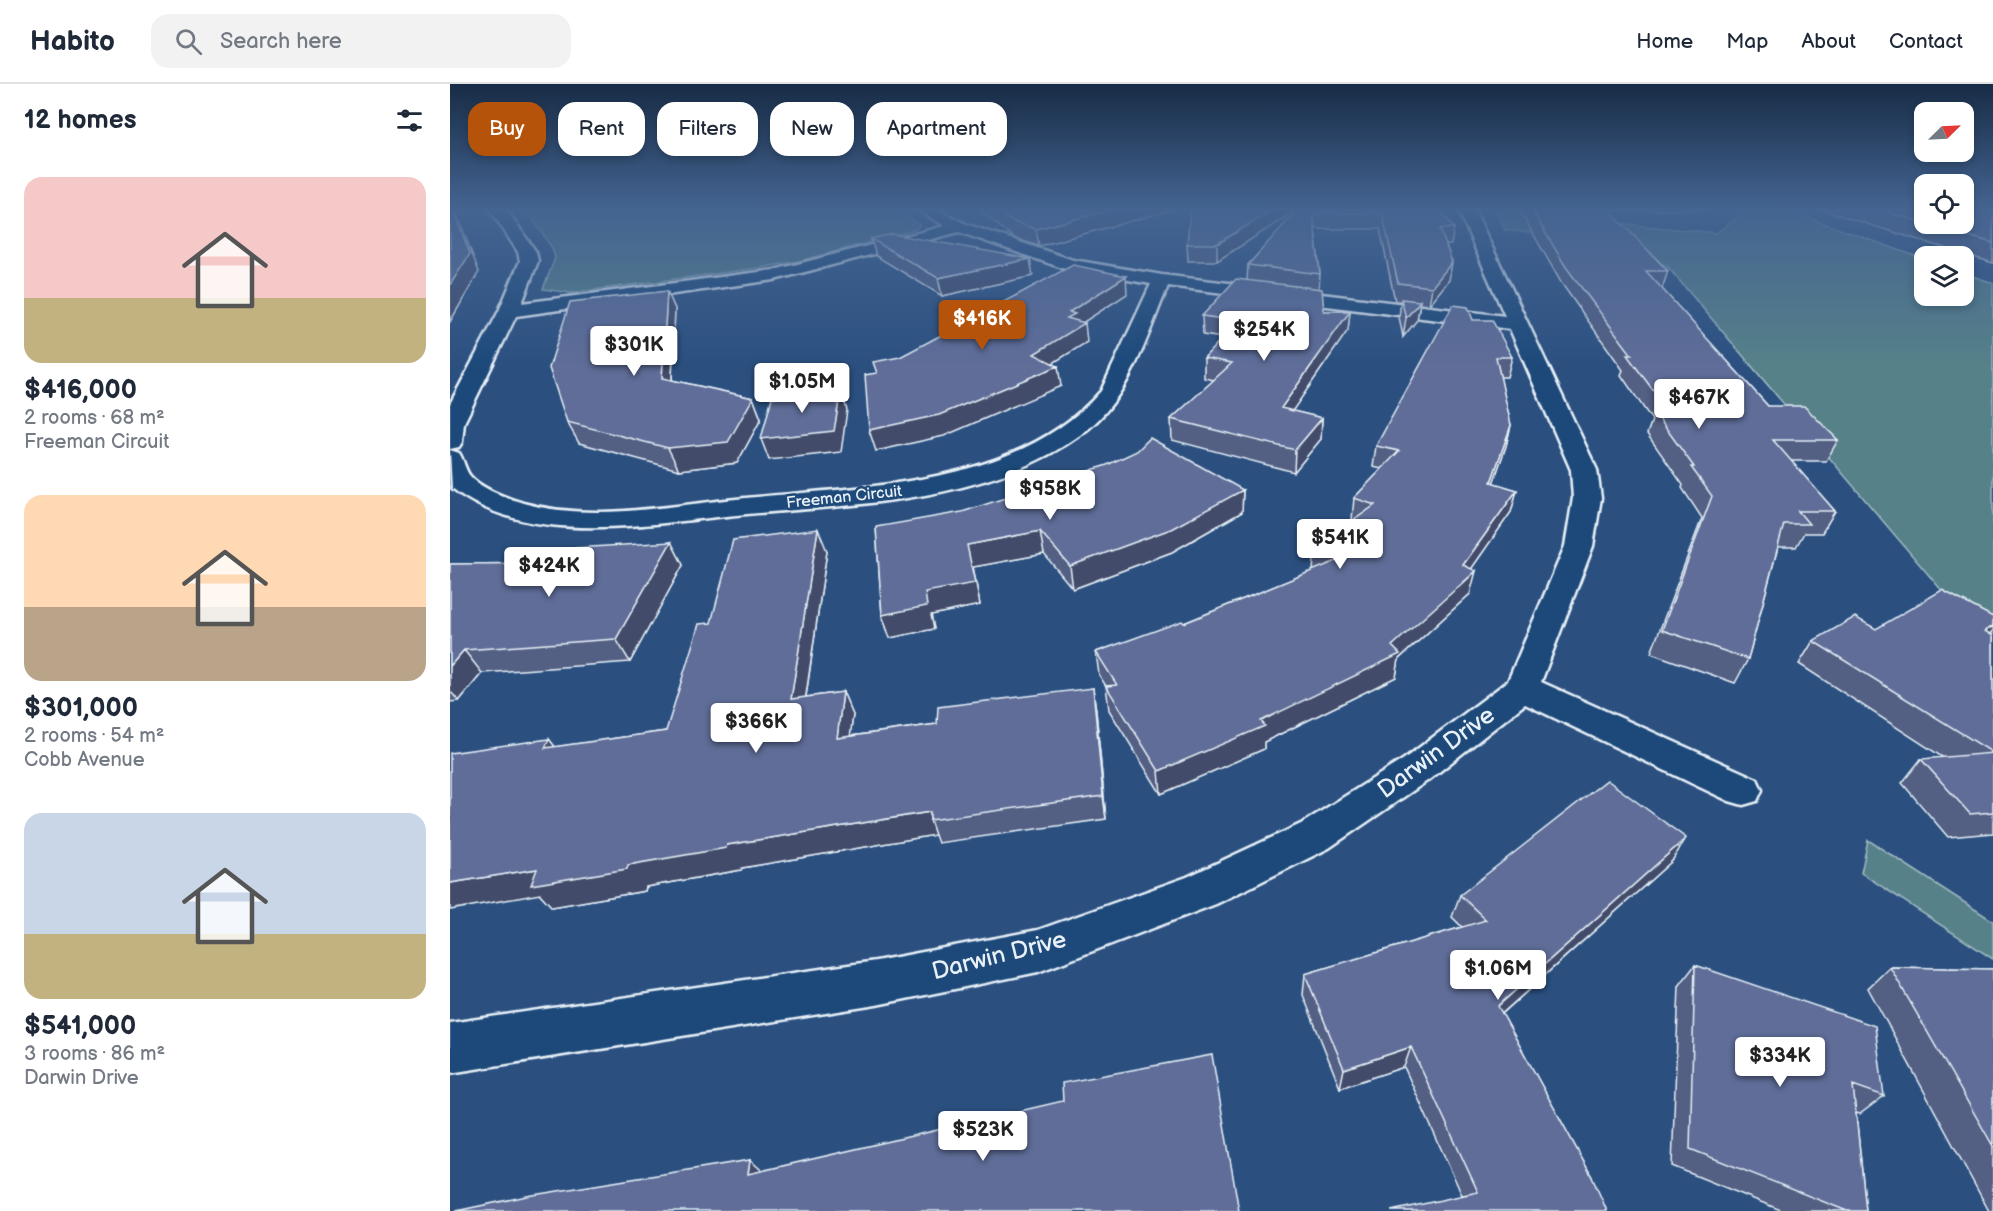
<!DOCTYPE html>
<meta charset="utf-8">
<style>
:root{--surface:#fff;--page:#f2f2f3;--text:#1f2937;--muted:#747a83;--line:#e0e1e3;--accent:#b45309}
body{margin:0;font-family:"Balsamiq Sans",sans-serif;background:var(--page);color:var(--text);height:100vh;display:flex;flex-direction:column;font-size:22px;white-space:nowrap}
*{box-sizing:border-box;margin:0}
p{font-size:20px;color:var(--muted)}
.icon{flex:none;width:33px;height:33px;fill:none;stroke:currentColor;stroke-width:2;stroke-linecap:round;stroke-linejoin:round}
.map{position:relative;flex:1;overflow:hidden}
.sheet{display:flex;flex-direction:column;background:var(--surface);width:450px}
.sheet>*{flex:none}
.banner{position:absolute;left:18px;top:18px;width:570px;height:54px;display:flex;gap:12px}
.needle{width:39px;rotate:66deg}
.controls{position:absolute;left:1464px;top:18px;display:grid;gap:12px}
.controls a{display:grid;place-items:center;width:60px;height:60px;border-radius:12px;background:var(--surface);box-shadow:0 3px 9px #0003;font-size:30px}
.price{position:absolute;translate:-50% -51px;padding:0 14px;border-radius:6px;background:#fff;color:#222;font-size:20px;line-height:39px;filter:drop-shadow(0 2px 3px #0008)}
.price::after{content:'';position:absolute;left:50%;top:36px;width:18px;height:14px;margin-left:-9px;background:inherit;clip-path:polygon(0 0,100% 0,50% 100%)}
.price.selected{background:var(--accent);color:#fff}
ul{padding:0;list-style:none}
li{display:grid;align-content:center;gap:12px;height:318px;padding:0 24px}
li span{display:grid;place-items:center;height:186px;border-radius:18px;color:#555}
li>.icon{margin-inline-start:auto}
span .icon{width:108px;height:108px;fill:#fffc;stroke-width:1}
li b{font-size:26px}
h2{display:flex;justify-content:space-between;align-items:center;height:72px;padding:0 24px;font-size:26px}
.pill{padding:0 21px;border-radius:18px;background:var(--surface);box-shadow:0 3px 9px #0003;font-size:21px;line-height:54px}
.pill.selected{background:var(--accent);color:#fff}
header{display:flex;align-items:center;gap:36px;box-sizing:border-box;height:84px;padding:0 30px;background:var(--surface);border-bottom:2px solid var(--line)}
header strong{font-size:28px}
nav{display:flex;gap:33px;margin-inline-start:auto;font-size:21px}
.search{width:420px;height:54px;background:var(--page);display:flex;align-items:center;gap:15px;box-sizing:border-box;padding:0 21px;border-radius:18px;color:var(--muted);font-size:22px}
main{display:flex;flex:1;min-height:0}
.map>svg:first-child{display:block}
.green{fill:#568189;stroke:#9fb9c0;stroke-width:1.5}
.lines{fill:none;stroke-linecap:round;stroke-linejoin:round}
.minor-casing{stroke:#e8f1f8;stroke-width:5}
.minor{fill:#1f4a7a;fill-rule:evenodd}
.wall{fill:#525e83;stroke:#e8f1f8;stroke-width:1.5}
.shaded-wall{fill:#424c6a;stroke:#e8f1f8;stroke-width:1.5}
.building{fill:#5f6d98;stroke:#e8f1f8;stroke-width:1.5}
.labels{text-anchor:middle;stroke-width:5;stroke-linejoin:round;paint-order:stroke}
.far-street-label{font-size:16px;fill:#e8f1f8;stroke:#1f4a7a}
.near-street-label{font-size:24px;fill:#e8f1f8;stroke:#1f4a7a}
</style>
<header>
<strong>Habito</strong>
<div class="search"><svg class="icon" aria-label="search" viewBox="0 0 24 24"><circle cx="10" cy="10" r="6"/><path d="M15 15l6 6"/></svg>Search here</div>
<nav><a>Home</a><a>Map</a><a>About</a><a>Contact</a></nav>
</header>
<main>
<section class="sheet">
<h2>12 homes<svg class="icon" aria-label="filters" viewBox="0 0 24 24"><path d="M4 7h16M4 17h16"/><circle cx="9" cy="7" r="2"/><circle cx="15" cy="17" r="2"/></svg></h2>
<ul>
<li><span style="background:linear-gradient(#f6c9c9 65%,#c2b280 0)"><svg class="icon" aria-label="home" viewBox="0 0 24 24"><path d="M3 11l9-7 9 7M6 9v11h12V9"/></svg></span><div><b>$416,000</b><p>2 rooms · 68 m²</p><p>Freeman Circuit</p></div></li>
<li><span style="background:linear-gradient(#ffd9b3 60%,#b9a48a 0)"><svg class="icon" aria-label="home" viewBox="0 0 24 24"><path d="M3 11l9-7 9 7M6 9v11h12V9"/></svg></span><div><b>$301,000</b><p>2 rooms · 54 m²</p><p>Cobb Avenue</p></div></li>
<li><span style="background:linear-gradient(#c9d6e8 65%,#c2b280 0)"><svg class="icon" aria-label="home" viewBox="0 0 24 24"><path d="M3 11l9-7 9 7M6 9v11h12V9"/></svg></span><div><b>$541,000</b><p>3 rooms · 86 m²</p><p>Darwin Drive</p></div></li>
</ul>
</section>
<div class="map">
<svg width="1543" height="1127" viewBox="0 0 1543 1127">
<rect width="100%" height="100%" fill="#2b5080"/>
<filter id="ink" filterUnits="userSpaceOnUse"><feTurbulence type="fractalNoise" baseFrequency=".0167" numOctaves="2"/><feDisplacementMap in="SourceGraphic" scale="12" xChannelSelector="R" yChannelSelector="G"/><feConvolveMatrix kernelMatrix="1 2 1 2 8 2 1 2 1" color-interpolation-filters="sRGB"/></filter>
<g filter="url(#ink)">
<!-- green -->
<path class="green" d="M76,125H447L470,141L464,146L349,177L309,184L121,209L93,205L105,174L102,164Z
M1299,125H1334L1474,175V212H1514V189L1543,199V567L1217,182L1148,157L1055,146L1046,127L1266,149Z
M1418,756L1543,837V875L1411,789Z"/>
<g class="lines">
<defs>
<path id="minor" d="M40,125H56L86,168L88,177L72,219L324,186L495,142L466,125H486L516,140L623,176L712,191L1055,232L1008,125H1024L1147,386L1151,414L1143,462L1091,598L1307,695L1312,706L1307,717L1293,721L1279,717L1075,620L980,695L879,764L766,820L588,888L426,921L0,989V939L426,877L588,846L737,793L851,740L954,675L1058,597L1115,462L1123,414L1121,386L1060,245L718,202C696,254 680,314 633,349C539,418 409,420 297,430C205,438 81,466 2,404L0,366L9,369C14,376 15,387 21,393C33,406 57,414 73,419C141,438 217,422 286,415C405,402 565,406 651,307L701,200L615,185L509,148L324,196L66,232L14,339L12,358L9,363L0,365V320L49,227L70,177L68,168Z"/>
</defs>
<!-- minor casing -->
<use href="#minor" class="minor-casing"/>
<!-- minor -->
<use href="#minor" class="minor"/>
</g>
<!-- wall -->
<path class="wall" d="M532,125H725L589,162L564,154L532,128Z
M848,125H989L1004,144L1001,161H996L1002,178L999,196L979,221L970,220L967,236L953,253L949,233L951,217H945L930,145H865L870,190L869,205L874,227H900L898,246L842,327L872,334L871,355L844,388L722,356L721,335L764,296L754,294V274L773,254L753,251L752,232L797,196L798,181Z
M1069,125H1265L1159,127L1218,187L1212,205L1318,322L1388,356L1376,377H1341L1385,427L1372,449H1354L1346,463H1328L1298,575L1285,599L1201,569L1252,434L1232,404L1233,401L1197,350L1202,336L1171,291L1173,286L1112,200Z
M1369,125H1474V140H1514V125H1543V179Z
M842,129L767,177H738L737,160Z
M421,155L583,192L492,212L426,172Z
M217,207L225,225L222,296L303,314L311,335L287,379L229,386L129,359L117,338Z
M1023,236L1062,273L1057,293H1050L1061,341L1056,362L1043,399L1067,406L1061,428L1021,485L1020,510L949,575L946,593L814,658V665L711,710L659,626L656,602L649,591L646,568L734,539L863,487L865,464L904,437L902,436L904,414L932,385L923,383L926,362Z
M793,406L792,428L722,468L623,505L594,470L523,483L530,521L481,531L484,545L440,554L432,531L426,443Z
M221,458L233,481L180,578L32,589L9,617L0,618V480L114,479Z
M377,467L356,613L393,608L403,631L400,652L487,640L643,604L646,627L656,735L488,759L485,751L292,784L291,786L196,803L195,807L102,823L90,810L99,655L105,663L216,647L261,539Z
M1543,533V547L1540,550L1543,552V749L1498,753L1452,699L1471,675L1494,674L1349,580L1363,557L1426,545Z
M1222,777L1052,930L1142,1093L1012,1111L954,983L890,1004L853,911L855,890L1012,843L1002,833L1010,811Z
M1245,881L1434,1012L1410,1030L1406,1029L1416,1127H1333L1222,1082L1229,902Z
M1440,883L1543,885V1127H1539L1418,904Z"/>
<!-- shaded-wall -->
<path class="shaded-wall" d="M3,125H5L29,188L0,238V201Z
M665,125H725L589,162L586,145Z
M824,125H842V129L767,177V160Z
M580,175L583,192L492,212L488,194Z
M1002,178L999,196L979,221L982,203Z
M676,192L677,210L626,243L635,239L637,258L587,289L584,270L617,234L619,228Z
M217,207L225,225L221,314L212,294Z
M970,217L967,236L953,253L956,234Z
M900,227L898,246L830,345L831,324Z
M608,282L611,302L494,352L426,367L419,346Z
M391,306L397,326L391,368L319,376L311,355Z
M303,314L311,335L287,379L229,386L218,364Z
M872,334L871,355L844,388L845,366Z
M1061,341L1056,362L1036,420L1041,398Z
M793,406L792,428L722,468L623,505L620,482Z
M1067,406L1061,428L1008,504L1026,487L1020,510L949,575L946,593L814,658V665L711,710L709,687L811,637L942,562L1013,481Z
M368,445L377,467L352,638L341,615Z
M590,447L594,470L523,483L530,521L481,531L484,545L440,554L432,531L475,508L517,461Z
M221,458L233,481L180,578L166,555Z
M1543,542V547L1532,560L1535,547Z
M14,566L32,589L9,617L0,607V582Z
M643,604L646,627L656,735L653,712Z
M393,608L403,631L397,677L387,654Z
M99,655L117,678L95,664Z
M480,728V736L485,751L292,784L291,786L196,803L195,807L102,823L90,810L0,826V799L87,785L178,781L277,761Z
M1236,754L1222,777L1038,942L1048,922Z
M961,963L954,983L890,1004L894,985Z
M300,1076L319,1093L298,1090Z"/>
<!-- building -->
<path class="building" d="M0,125H3L20,170L0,201Z
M546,125H665L586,145L561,137Z
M740,125H824L767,160H737Z
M848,125H989L1004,144L990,145L1002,178L982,203L948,199L932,129H863L870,190L798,181Z
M1081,125H1158L1218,187H1196L1318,322H1354L1388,356H1323L1385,427H1348L1359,440H1334L1298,575L1212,546L1262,412L1241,383H1244L1205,329H1220L1177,271H1182L1116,183Z
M1428,125H1474V139Z
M1514,125H1536L1543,127V159L1477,140H1514Z
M442,150L580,175L488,194L421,155Z
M623,181L676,192L619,228L625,230L617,234L635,239L584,270L608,282L489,331L419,346L415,291L427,289L423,278L450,273Z
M786,195L872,205L874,227H900L831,324L872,334L845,366L721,335L782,279L754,274L788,237L752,232Z
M217,207L212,294L303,314L278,358L218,364L117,338L99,284L120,218Z
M951,215L970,217L956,234Z
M1003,221L1018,223L1023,236H1042L1062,273H1046L1061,341L1041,398L1067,406L1013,481L1026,487L942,562L950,570L811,637L815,642L709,687L656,602L667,601L646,568L732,537L734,539L889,476L865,464L925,421L904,414L949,367L926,362Z
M391,306L384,347L311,355L322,313Z
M700,354L793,406L721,445L620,482L590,447L517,461L525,499L475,508L477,522L432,531L426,443L512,428L657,381L687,367Z
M368,445L341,615L393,608L387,654L487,640L488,623L643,604L653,712L480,736V728L277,761L276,764L178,781L177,785L81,801L87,785L0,799V669L99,655L95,664L216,647L249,540L261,539L283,456Z
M221,458L166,555L14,566L0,582V480L114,479L125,464Z
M1492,506L1543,533V542L1535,547L1543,552V669L1363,557L1405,533L1426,545Z
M1543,669V728L1520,730L1471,675Z
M1157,696L1236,754L1048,922L1142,1093L1157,1127H941L1028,1108L961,963L894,985L855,890L1036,836L1010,811Z
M1245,881L1425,942L1434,1012L1403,1001L1416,1127H1397L1240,1065Z
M1440,883L1543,885V1062Z
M762,971L789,1127H6L77,1112L300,1076L298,1090L613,1017L612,999Z"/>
</g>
<!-- sky -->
<linearGradient id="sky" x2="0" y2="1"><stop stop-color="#182c46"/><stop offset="0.44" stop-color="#446491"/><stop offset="1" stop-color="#446491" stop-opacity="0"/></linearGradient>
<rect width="1543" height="283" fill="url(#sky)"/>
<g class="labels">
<!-- far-street labels -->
<g class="far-street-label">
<text transform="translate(394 412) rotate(-6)" y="6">Freeman Circuit</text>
</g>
<!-- near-street labels -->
<g class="near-street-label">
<text transform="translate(986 668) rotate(-36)" y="8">Darwin Drive</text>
<text transform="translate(549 871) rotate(-14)" y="8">Darwin Drive</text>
</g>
</g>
</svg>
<div class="controls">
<a><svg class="needle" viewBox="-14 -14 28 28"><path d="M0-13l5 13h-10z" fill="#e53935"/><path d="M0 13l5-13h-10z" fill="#747a83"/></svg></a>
<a><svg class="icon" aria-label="locate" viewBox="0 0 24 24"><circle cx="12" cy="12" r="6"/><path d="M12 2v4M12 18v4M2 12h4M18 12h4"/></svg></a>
<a><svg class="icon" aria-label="layers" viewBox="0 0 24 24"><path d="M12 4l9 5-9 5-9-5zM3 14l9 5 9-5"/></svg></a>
</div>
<b class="price selected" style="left:532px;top:267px">$416K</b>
<b class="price" style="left:814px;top:278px">$254K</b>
<b class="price" style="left:184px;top:293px">$301K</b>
<b class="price" style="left:352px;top:330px">$1.05M</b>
<b class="price" style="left:1249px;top:346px">$467K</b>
<b class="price" style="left:600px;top:437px">$958K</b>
<b class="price" style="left:890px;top:486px">$541K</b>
<b class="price" style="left:99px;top:514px">$424K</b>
<b class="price" style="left:306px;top:670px">$366K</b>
<b class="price" style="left:1048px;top:917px">$1.06M</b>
<b class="price" style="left:1330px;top:1004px">$334K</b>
<b class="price" style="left:533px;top:1078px">$523K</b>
<div class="banner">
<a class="pill selected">Buy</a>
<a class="pill">Rent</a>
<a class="pill">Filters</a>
<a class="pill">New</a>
<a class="pill">Apartment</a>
</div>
</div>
</main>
